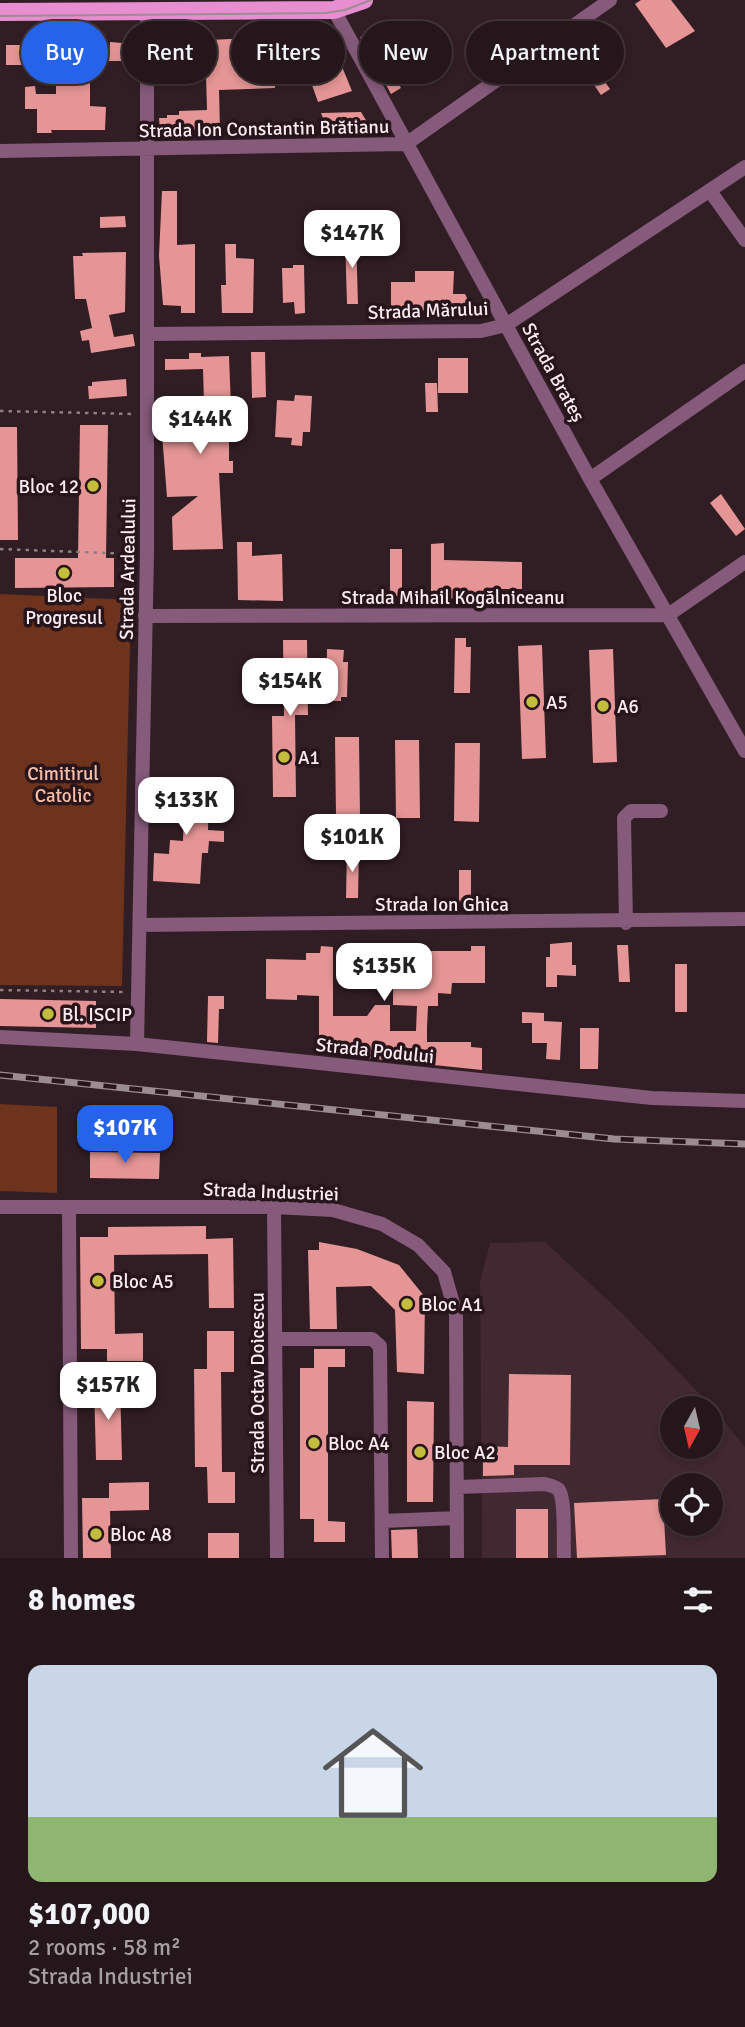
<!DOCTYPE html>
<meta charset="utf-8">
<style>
:root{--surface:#25161b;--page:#312328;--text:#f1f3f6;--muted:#a39fa3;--line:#42353a;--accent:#2563eb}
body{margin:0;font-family:Signika,sans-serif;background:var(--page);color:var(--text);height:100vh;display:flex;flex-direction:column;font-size:26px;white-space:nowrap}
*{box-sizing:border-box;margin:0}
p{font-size:23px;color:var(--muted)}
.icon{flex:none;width:38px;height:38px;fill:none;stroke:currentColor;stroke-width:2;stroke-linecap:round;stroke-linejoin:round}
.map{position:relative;height:1558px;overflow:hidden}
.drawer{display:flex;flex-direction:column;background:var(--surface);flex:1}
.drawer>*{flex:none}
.top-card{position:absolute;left:21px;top:21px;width:704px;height:63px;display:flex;gap:14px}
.needle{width:46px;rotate:188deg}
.controls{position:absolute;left:660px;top:1396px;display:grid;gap:14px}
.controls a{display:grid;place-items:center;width:63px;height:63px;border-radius:50%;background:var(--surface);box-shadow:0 4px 10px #0003,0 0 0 2px var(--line);font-size:35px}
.price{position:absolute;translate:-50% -60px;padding:0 16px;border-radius:14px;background:#fff;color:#222;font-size:23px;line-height:46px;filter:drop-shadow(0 2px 4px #0008)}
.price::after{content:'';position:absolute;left:50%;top:42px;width:21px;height:16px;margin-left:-10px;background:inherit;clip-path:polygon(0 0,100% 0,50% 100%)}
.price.on{background:var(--accent);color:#fff}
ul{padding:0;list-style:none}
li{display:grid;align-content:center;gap:14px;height:371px;padding:0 28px}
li+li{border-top:2px solid var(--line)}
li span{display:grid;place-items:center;height:217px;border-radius:14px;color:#555}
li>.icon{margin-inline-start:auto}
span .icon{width:126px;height:126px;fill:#fffc;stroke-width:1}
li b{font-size:30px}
h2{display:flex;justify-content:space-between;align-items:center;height:84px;padding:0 28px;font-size:30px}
.tag{padding:0 24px;border-radius:32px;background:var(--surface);box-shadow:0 4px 10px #0003,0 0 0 2px var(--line);font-size:24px;line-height:63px}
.tag.on{background:var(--accent);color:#fff}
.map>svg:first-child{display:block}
.built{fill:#412831;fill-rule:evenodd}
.green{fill:#6d331c}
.building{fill:#e59595}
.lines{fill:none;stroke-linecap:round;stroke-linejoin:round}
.path{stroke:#8f7e83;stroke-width:2.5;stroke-dasharray:3.5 5;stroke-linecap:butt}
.minor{stroke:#855a7a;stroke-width:14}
.major{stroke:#e68ed0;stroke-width:18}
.tram{stroke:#9b8c91;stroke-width:2}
.rail-casing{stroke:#9b8c91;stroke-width:7}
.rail{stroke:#27151b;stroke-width:4.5;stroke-dasharray:13;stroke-linecap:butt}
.poi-dot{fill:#c4bc3d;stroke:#27151b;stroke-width:2.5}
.labels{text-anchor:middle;stroke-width:7;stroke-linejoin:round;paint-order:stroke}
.street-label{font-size:19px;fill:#fbeef2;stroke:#27151b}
.poi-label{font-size:19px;fill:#fbeef2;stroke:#27151b;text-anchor:start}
.park-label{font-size:19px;fill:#fabea8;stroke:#27151b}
</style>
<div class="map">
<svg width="745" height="1558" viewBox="0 0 745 1558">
<rect width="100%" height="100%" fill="#311e24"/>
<!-- built -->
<path class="built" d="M545,1242L625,1316L712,1407L745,1447V1558H482L480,1281L490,1243ZM672,1409H710V1447H672ZM672,1486H710V1524H672Z"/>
<!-- green -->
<path class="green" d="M0,594L131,600L122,986L0,985Z
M0,1104L57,1107V1193L0,1191Z"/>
<!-- building -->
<path class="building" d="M641,0H671L695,31L666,48L635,4Z
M608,25L623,47L614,53L623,65L603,79L610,89L601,95L571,51Z
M371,32L401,88L391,94L360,37Z
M289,38H316L323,56L336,52L352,91L318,102L307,71L274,72L275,88L219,90L220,130H160L159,118H167V115H179V111L207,110L206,75L161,77V42L231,39L255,40V48H289Z
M110,42L122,43L121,61H109Z
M6,45H64V64H84V68H90V106L106,107L105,130H51L52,133H37V109H25V87L35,86L36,94H56V65H6Z
M361,112L370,127L326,126L321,113Z
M162,191H177V245L195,244V313H181V306L163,305L159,256Z
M360,212H378V235H360Z
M125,216L126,227L100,228V217Z
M345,237H356L358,304H347Z
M225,244H236V258L254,259L253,313H222L221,285H226Z
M126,252L125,312L109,315L114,337L133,334L135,346L91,353L89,340L82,341L80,331L92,328L86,299H75L73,256H83L82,253Z
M293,265H304L305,313L295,314L294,302L283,303L282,268H293Z
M415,271H454L453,294H465L473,310L391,311V282H415Z
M251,352H265L266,397L252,398Z
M189,353H201V357L229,356L232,433H229V461H233V473H219L223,549L173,550L172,517L198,496L167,497L162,434L164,422L188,421V403H204L203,369L165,370V359H189Z
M438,358H468V393H438Z
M126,379L127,396L89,399L88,386H92V382Z
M425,383H437L438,412H426Z
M295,395L312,396L310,432H303L302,446L291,445L292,438L275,437L277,400L294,401Z
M80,425H108L106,558H114V587L15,588V558H78Z
M0,427H17L18,540H0Z
M721,494L745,529L736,536L710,503Z
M237,542H252V556L282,554L283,601L238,600Z
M444,543V560L522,562V589H487V600L444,598V601H431V544Z
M390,549H402V596H390Z
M455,638H466V647H471L470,693H454Z
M283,640H307L308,715H295L296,797H273L272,716H284Z
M542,645L546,758L522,759L518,646Z
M327,649L344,650L343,662H348L347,697H341V701H326Z
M613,649L617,762L593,763L589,650Z
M335,737H359L360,816H336Z
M395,740H419L420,818H396Z
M455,743H480L479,822L454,821Z
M157,781L194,783L193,795L209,796L208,830L224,831V842L209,841L208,853H202L200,884L153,881L154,853L169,854L170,840L183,841L184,805H168V792L157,791Z
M347,850H359L358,898H346Z
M459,870H471V905H459Z
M572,942V965H576V976L557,975V987H546V957H550V944Z
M617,945H628L630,982H619Z
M321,946L333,947V1016H367L375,1005H390V1031H416L417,1006L393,1005V984L361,985V953H372V958L419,959L420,951H471V946H485V983H452L451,994L438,993V1006H428L427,1028V1042H471V1047L482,1048V1070L347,1056V1050L319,1049V996L297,995V1000L266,999V959L306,960V953H320Z
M675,964H687V1012H675Z
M208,996H224V1009H219L218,1043L207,1042Z
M0,999L96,1001V1028L0,1026Z
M522,1012L544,1013V1021L562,1022L560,1060L546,1059L547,1043H532V1023H522Z
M580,1028H599L598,1069H580Z
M90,1152L160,1153L159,1179L90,1178Z
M206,1226V1239L233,1238L234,1308H209L208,1254L114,1255L115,1334L143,1333V1361H107V1349H81L80,1237H108V1227Z
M319,1242L357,1249L399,1265L425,1297L424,1374L397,1372L395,1310L371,1286L336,1287L337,1329H310L308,1250H319Z
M207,1331H234V1372H221L222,1472H235V1503H208L207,1467H195L194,1369H207Z
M314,1349H345V1367H328V1521L345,1522V1542H314V1519H300V1368H314Z
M509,1374L571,1375L570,1465H514V1475L483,1476V1446L508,1447Z
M120,1384L122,1460H96L94,1385Z
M407,1401L434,1402L433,1502H407Z
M149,1482V1510L110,1511L111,1558H83L82,1498H109V1483Z
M663,1499L666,1555L577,1558L574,1503Z
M516,1509H548V1558H516Z
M417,1529L418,1558H392L391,1530Z
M208,1533H239V1558H208Z"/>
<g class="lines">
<!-- path -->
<path class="path" d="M0,411L134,414
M0,549L133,554
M0,990L124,992"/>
<!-- minor -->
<path class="minor" d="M334,10L590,479L745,751
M0,151L406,144L610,0
M710,191L745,240
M148,334L481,331L506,325L745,167
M590,479L745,371
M145,616L668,615L745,562
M626,923L624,818L631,811H661
M140,925L745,919
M0,1037L137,1044L652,1098L745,1101
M137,1044L147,554V11
M0,1207H274L333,1210L382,1224L418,1245L444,1272L456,1314L457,1558
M69,1207L71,1558
M274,1207L277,1558
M276,1339H372L380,1346L382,1558
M457,1487L544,1484C549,1485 555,1486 559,1490C566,1501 563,1544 564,1558
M383,1521L457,1518"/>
<!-- major -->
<path class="major" d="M0,12L334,10L364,0"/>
<!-- tram -->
<path class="tram" d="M0,16L326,13L345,10L371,0"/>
<defs>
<path id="rail" d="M0,1075L614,1139L745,1144"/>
</defs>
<!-- rail casing -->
<use href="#rail" class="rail-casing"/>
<!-- rail -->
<use href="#rail" class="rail"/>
</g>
<!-- markers -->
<g class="poi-dot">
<circle cx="93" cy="486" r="7"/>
<circle cx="64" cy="573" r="7"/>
<circle cx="532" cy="702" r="7"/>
<circle cx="603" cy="706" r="7"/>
<circle cx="284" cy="757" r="7"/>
<circle cx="48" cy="1014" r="7"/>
<circle cx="98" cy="1281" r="7"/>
<circle cx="407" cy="1304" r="7"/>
<circle cx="314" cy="1443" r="7"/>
<circle cx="420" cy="1452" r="7"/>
<circle cx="96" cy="1534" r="7"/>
</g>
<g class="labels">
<!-- street labels -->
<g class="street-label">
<text transform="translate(264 128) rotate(-1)" y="7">Strada Ion Constantin Brătianu</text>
<text transform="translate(428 310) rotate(-2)" y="7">Strada Mărului</text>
<text transform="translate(554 372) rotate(61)" y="7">Strada Brateș</text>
<text transform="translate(127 569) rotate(-89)" y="7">Strada Ardealului</text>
<text x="453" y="604">Strada Mihail Kogălniceanu</text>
<text x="442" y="911">Strada Ion Ghica</text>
<text transform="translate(375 1050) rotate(6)" y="7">Strada Podului</text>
<text transform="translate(271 1191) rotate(2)" y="7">Strada Industriei</text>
<text transform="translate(257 1383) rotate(-90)" y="7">Strada Octav Doicescu</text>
</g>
<!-- poi labels -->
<g class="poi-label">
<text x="79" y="493" text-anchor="end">Bloc 12</text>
<text x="64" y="602" text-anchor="middle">Bloc<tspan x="64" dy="22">Progresul</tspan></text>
<text x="546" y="709">A5</text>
<text x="617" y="713">A6</text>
<text x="298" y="764">A1</text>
<text x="62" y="1021">Bl. ISCIP</text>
<text x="112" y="1288">Bloc A5</text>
<text x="421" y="1311">Bloc A1</text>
<text x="328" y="1450">Bloc A4</text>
<text x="434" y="1459">Bloc A2</text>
<text x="110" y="1541">Bloc A8</text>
</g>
<!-- park labels -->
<g class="park-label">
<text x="63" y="780">Cimitirul<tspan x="63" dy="22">Catolic</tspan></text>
</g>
</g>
</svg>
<div class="controls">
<a><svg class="needle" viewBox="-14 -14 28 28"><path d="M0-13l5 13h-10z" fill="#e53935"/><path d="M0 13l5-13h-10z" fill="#a39fa3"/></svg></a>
<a><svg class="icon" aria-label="locate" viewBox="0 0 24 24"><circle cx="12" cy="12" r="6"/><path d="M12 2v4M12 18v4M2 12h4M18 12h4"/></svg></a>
</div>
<b class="price" style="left:352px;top:270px">$147K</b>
<b class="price" style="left:200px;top:456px">$144K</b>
<b class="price" style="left:290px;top:718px">$154K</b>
<b class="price" style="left:186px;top:837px">$133K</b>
<b class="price" style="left:352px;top:874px">$101K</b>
<b class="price" style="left:384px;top:1003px">$135K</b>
<b class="price on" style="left:125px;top:1165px">$107K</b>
<b class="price" style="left:108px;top:1422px">$157K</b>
<div class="top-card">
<a class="tag on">Buy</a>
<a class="tag">Rent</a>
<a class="tag">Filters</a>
<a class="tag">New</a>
<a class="tag">Apartment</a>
</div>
</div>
<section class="drawer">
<h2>8 homes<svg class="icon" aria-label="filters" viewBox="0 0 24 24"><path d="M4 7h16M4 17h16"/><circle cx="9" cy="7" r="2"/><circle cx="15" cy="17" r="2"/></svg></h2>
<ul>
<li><span style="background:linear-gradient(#c9d6e8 70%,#8fb573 0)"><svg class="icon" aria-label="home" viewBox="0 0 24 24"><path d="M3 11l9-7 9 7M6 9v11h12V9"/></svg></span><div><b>$107,000</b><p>2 rooms · 58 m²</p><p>Strada Industriei</p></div></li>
</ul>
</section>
